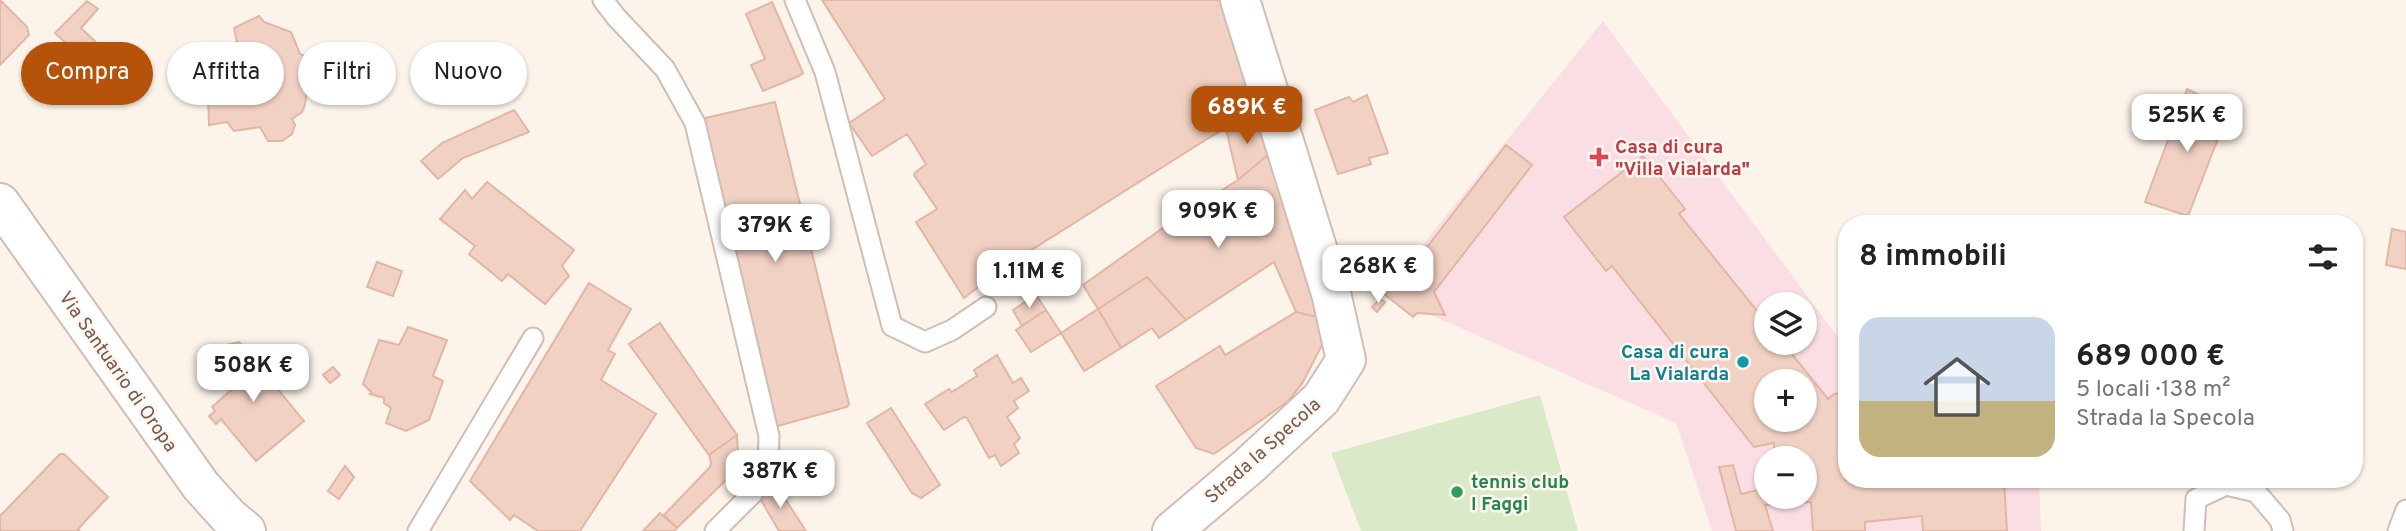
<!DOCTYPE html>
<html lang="it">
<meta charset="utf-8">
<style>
:root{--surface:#fff;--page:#f6f6f6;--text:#222;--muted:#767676;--accent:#b45309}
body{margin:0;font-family:Overpass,sans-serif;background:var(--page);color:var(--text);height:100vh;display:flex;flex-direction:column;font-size:26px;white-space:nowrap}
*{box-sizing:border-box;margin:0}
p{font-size:23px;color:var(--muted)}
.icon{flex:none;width:38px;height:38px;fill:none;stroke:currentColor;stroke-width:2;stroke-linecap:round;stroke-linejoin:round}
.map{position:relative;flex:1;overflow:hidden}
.sheet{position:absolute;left:1838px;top:215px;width:525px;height:273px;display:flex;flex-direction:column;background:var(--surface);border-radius:28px;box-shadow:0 2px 5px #0004}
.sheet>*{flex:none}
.top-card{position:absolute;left:21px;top:42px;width:665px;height:63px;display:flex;gap:14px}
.controls{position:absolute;left:1754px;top:292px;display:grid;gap:14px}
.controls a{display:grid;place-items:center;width:63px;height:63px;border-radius:50%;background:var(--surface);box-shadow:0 2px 5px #0004;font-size:35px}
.price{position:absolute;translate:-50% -60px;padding:0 16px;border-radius:14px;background:#fff;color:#222;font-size:23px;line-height:46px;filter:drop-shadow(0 2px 4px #0008)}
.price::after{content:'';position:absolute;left:50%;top:42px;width:21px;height:16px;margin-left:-10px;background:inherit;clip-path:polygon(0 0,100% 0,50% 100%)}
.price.selected{background:var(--accent);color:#fff}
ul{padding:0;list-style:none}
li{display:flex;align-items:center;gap:21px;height:175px;padding:0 21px}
li span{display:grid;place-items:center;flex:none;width:196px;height:140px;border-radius:21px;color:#555}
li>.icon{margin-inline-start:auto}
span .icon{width:84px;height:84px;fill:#fffc;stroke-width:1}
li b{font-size:30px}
h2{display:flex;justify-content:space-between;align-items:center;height:84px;padding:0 21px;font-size:30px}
.chip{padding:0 24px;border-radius:32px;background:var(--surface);box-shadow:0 2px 5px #0004;font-size:24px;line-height:63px}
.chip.selected{background:var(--accent);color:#fff}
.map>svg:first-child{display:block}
.medical{fill:#fadee4;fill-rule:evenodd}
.green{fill:#daeac9}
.building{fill:#f1d1c3;stroke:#e3b6a4;stroke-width:2;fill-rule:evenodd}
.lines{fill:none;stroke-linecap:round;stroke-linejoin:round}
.service-casing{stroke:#d1bdb3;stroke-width:23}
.minor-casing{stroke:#d1bdb3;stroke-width:42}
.service{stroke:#fff;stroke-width:19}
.minor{stroke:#fff;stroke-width:38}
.health-dot{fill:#e0444e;stroke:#fff8f2;stroke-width:2.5}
.culture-dot{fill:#0f9aa8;stroke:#fff8f2;stroke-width:2.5}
.leisure-dot{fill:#2e9e5b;stroke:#fff8f2;stroke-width:2.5}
.labels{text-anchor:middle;stroke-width:5;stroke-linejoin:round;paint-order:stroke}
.health-label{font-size:19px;font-weight:bold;fill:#be3a42;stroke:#fff8f2;text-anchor:start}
.culture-label{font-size:19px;font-weight:bold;fill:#0d838f;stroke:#fff8f2;text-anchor:end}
.street-label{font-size:19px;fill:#77594e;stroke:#fff8f2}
.leisure-label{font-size:19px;font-weight:bold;fill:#27864d;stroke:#fff8f2;text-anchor:start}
</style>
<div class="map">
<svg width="2406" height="531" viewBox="0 0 2406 531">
<rect width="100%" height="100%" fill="#fcf4eb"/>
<!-- medical -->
<path class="medical" d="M1603,21L1846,348V480H2039L2041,531H1712L1676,423L1383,294ZM1766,304H1804V343H1766ZM1766,382H1804V420H1766ZM1766,458H1804V497H1766Z"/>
<!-- green -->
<path class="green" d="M1540,395L1578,531H1361L1331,453Z"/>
<!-- building -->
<path class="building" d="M0,0L27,27L29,35L0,65Z
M822,0H1221L1260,120L1228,127L1207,139L1003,268L964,298L916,222L937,209L914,175L915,173L926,164L913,143L907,134L872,156L849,123L885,99Z
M87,1L98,9L81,28L100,46L85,61L55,33Z
M772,2L803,73L799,76L763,91L751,65L765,59L746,14Z
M259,16L264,22L291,32L300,54L309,58V78L305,105L302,112L292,119L295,125L292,134L282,141H268L260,127L234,131L227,122L209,125L208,95L202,96L199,66L216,62L225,47L237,42L234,28Z
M2187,89L2229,110L2188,216L2145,202Z
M1367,95L1388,153L1369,158L1371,164L1338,174L1315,110L1349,97L1353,102Z
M775,102L849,404L847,407L774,427L701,119Z
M514,110L529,132L463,158L438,179L421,161L442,143Z
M1260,120L1269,154L1238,180L1226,129Z
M1506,145L1532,165L1434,292L1445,315L1417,313L1413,317L1383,293L1420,250L1424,251Z
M1269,154L1325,319L1296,312L1274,262L1186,320L1147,277L1098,309L1083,285L1167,225L1238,180Z
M1643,156L1685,209L1679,214L1766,322V343H1783L1828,399L1834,394L1846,393V480H2004L2007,531H1923L1922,516L1865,522V531H1813L1811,502L1765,505L1773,531H1736L1719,467L1733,465L1741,494L1766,488V497H1804V458H1774V443L1754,447L1612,266L1606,271L1564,217ZM1766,382H1804V420H1766Z
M487,182L574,250L562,266L569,276L545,304L508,274L502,281L469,254L475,246L440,219L465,190L472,199Z
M2392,229L2406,232V269L2386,265Z
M377,262L402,271L393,296L367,287Z
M1147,277L1186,320L1159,338L1152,328L1121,348L1098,309Z
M589,283L631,309L608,350L615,354L601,380L656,414L580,531H538L514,515L510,520L470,481Z
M1036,295L1046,310L1022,326L1013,310Z
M1380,299L1385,302L1377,312L1372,307Z
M1098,309L1121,348L1084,371L1061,333Z
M1046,310L1061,333L1031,352L1016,330Z
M1296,312L1325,319L1327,335L1302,384L1288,401L1214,454L1196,448L1156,386L1220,346L1225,355Z
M660,323L737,435L709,455L629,344Z
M408,327L447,340L433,376L443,381L429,420L406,431L386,423L391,408L384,403V398L370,394L372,393L363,384L379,340L399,345Z
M239,342L304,421L256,461L221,419L216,424L209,416L215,411L212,407L239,383L236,378L232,382L214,348Z
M997,355L1013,383L1021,378L1029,391L1014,401L1018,408L1007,417L1020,438L1014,444L1019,453L1001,466L995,455L989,458L967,418L964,417L944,430L925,404L949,389L952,392L977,376L974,370Z
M333,367L340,375L330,383L323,375Z
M891,408L940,485L921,498L912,493L867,423Z
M737,435L738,453L732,474L677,528L664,515L710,467L711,463L709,455Z
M60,454H64L108,497L78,529L80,531H0V516Z
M345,466L354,477L339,499L328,491Z
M774,482L806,531H779L758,495Z
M660,513L677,528L674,531H643Z"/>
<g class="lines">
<defs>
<path id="service" d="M603,0L616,17L665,69L695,123L769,436L768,466L753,493L715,531
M795,0L825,72L892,326L925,342L952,330L986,307
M418,531L533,338
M2194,531L2196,499L2226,485L2256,492L2280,520L2283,531
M2398,531L2406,510"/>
<path id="minor" d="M0,203L201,486L229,517L246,531
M1172,531L1250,465L1321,399L1346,360L1331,293L1240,0"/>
</defs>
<!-- service casing -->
<use href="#service" class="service-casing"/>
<!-- minor casing -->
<use href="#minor" class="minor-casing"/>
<!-- service -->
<use href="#service" class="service"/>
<!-- minor -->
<use href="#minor" class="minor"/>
</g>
<!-- markers -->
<path class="health-dot" d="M1595.5 146.5h7v7h7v7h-7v7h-7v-7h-7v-7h7z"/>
<circle class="culture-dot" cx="1743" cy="362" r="7"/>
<circle class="leisure-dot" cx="1457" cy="492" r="7"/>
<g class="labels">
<!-- health labels -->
<g class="health-label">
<text x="1615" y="153">Casa di cura<tspan x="1615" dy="22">"Villa Vialarda"</tspan></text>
</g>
<!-- culture labels -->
<g class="culture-label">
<text x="1729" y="358">Casa di cura<tspan x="1729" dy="22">La Vialarda</tspan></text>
</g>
<!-- street labels -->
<g class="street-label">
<text transform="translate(119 371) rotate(55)" y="7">Via Santuario di Oropa</text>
<text transform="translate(1262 450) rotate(-42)" y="7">Strada la Specola</text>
</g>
<!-- leisure labels -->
<g class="leisure-label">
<text x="1471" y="488">tennis club<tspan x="1471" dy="22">I Faggi</tspan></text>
</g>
</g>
</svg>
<div class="controls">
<a><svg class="icon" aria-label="layers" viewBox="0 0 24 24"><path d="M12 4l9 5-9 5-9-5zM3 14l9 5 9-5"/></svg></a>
<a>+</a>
<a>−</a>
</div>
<b class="price selected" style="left:1247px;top:146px">689K €</b>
<b class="price" style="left:2187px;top:154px">525K €</b>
<b class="price" style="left:1218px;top:250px">909K €</b>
<b class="price" style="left:775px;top:264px">379K €</b>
<b class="price" style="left:1378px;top:305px">268K €</b>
<b class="price" style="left:1029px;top:310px">1.11M €</b>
<b class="price" style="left:253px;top:404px">508K €</b>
<b class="price" style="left:780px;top:510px">387K €</b>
<div class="top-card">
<a class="chip selected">Compra</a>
<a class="chip">Affitta</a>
<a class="chip">Filtri</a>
<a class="chip">Nuovo</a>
</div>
<section class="sheet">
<h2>8 immobili<svg class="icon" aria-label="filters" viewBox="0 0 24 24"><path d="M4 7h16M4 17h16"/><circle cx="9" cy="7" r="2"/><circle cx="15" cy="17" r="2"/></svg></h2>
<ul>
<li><span style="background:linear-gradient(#c9d6e8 60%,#c2b280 0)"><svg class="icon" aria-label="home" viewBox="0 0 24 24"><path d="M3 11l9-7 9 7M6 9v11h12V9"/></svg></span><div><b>689 000 €</b><p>5 locali · 138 m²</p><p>Strada la Specola</p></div></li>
</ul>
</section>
</div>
